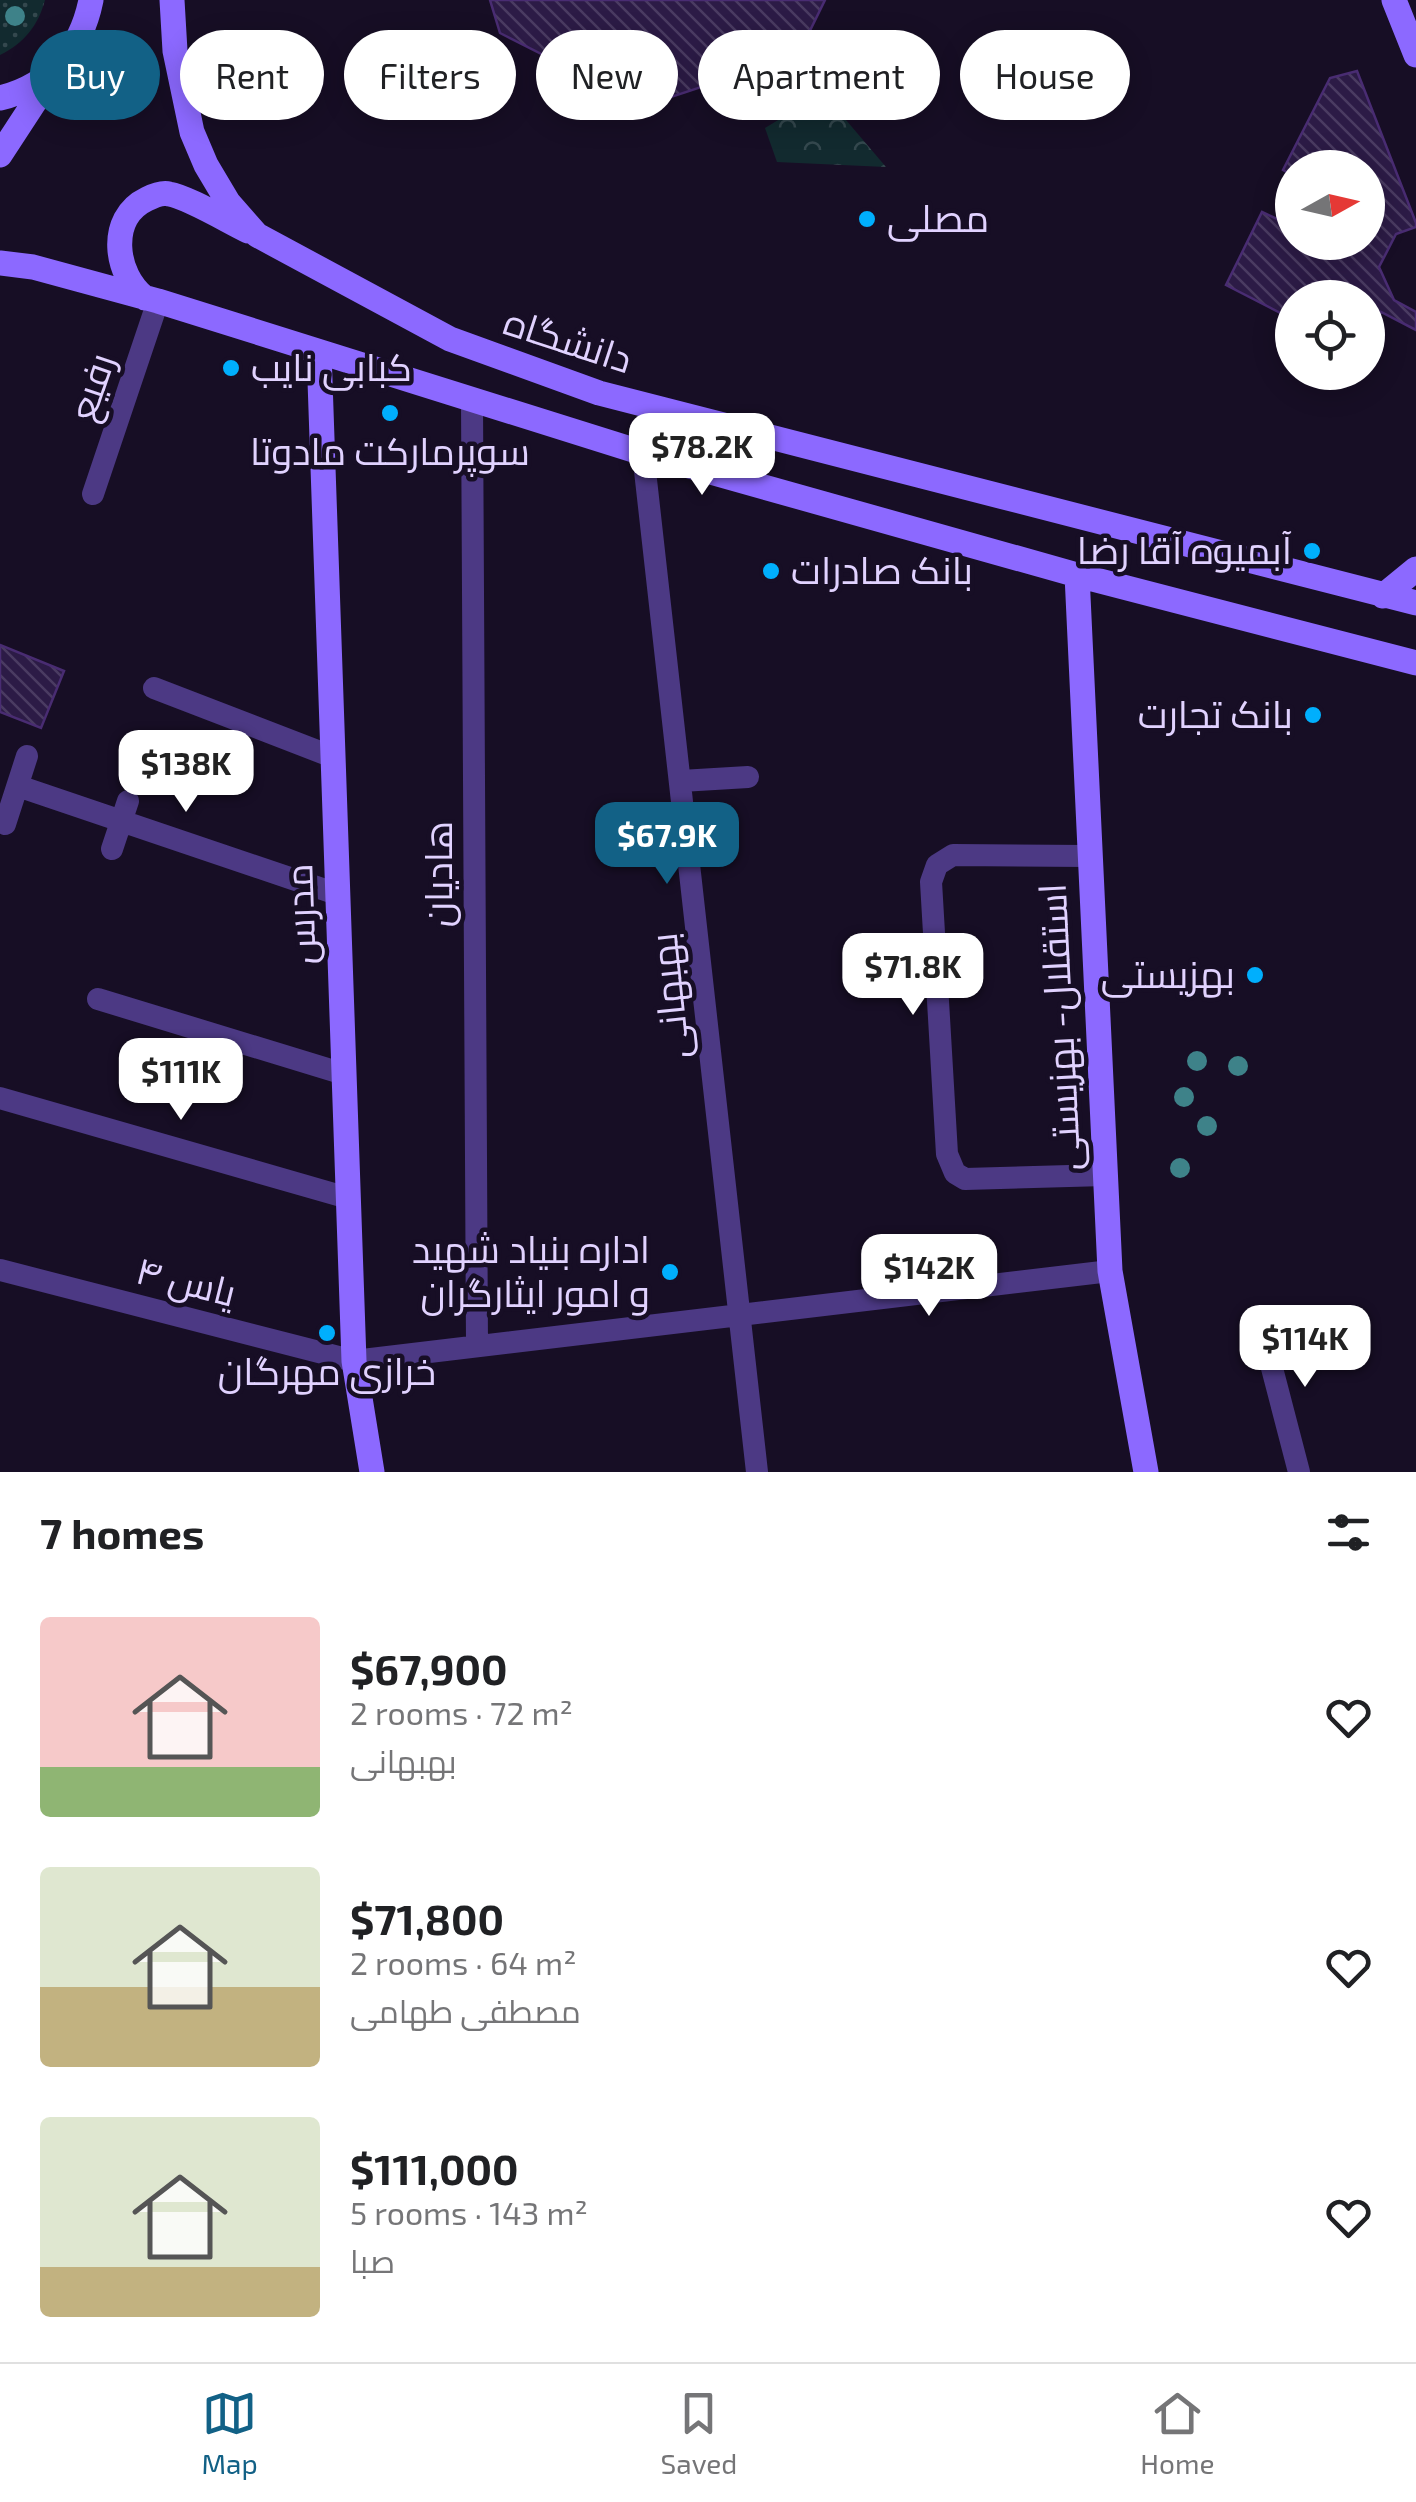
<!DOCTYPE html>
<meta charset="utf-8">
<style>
:root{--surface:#fff;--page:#f2f2f2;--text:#202124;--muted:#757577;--line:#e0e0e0;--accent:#126186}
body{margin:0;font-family:"Exo 2",Cairo,sans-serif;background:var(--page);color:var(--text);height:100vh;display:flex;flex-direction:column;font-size:38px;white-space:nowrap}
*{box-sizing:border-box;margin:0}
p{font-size:32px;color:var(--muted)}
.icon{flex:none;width:55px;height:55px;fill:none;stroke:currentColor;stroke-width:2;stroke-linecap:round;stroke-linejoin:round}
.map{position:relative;height:1472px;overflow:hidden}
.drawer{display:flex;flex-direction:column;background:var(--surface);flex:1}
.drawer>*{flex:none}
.hud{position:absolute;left:30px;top:30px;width:1358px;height:90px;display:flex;gap:20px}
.needle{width:65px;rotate:82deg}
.tools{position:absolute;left:1275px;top:150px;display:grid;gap:20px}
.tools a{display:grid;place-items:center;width:110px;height:110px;border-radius:50%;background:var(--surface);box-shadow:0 5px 25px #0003;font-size:50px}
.price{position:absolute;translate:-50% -85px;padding:0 22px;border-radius:20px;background:#fff;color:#222;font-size:32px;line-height:65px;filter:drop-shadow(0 2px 5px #0008)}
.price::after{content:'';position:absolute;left:50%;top:60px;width:30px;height:22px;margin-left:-15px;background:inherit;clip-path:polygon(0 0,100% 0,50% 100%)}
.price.current{background:var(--accent);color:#fff}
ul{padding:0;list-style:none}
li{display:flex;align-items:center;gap:30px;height:250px;padding:0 40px}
li span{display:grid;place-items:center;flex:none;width:280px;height:200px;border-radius:10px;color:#555}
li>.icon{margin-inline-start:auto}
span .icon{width:120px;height:120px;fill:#fffc;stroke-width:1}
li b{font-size:42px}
h2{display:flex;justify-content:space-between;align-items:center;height:120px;padding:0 40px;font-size:42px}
.pill{padding:0 35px;border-radius:45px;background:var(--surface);box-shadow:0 5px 25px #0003;font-size:35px;line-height:90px}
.pill.current{background:var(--accent);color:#fff}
.tabs{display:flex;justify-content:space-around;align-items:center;height:140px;border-top:2px solid var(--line);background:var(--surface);font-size:28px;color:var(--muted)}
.tabs a{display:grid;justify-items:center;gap:5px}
.tabs .current{color:var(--accent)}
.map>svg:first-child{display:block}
.grass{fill:url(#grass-dots)}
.forest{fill:url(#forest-crowns)}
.building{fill:url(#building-back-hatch);stroke:#492c72;stroke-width:2.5}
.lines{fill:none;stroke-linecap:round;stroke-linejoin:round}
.street{stroke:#4c3984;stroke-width:22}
.secondary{stroke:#8c69ff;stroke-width:25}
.tree{fill:#3e8289}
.poi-dot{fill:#00affd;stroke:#170e25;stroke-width:4}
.labels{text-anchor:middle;stroke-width:9;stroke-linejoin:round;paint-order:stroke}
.poi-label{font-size:38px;fill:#e1d2ff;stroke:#170e25;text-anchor:end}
.street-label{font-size:38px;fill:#e1d2ff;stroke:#170e25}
</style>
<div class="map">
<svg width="1416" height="1472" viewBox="0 0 1416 1472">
<defs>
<pattern id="grass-dots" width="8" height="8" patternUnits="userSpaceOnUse" patternTransform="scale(2.5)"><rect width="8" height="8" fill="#122a2f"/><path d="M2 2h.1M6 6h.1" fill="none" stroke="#34484e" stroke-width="1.8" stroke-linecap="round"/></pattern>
<pattern id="forest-crowns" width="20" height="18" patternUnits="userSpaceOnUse" patternTransform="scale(2.5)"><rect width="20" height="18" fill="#122a2f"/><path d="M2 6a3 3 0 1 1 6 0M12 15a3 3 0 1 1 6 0" fill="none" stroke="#34484e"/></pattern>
<pattern id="building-back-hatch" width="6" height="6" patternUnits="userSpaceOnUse" patternTransform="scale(2.5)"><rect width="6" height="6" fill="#2c1b46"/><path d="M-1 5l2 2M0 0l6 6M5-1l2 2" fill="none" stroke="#4a3b62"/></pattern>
</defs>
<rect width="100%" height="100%" fill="#170e25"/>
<!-- grass -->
<path class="grass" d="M0,0H45C38,26 24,43 0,55Z"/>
<!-- forest -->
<path class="forest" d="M823,93L886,167L777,162L765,128Z"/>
<!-- building -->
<path class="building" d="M490,0H825L798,55L644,106L500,33Z
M1357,71L1416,223V227L1396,234L1379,267L1394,300L1416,312V330L1381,312L1368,339V298H1292V319L1226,285L1262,212L1277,219L1292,188V242H1368V168H1292V175L1283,170L1330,78Z
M0,645L64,671L41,728L0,712Z"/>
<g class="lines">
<!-- street -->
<path class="street" d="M472,402L477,1346
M643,453L757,1472
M93,494L158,301
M154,688L333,757
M681,781L748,777
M18,786L337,894
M5,824L27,756
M112,849L128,801
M1088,856L953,855L937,865L931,882L947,1154L955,1173L965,1179L1105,1175
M98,999L344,1074
M0,1098L348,1198
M0,1270L354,1361L1110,1271
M1260,1322L1299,1472"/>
<!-- secondary -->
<path class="secondary" d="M172,0L175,51L192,132L206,165L228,202L257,235L450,339L599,393L1416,603
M1394,0L1416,55
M0,98C50,86 81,50 91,0
M0,155L49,80
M0,263L33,267L158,301L643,453L1077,575L1416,663
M145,298C115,275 107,218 147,199C153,196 162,192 169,194C188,197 229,222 248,231
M319,352L354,1361L372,1472
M1077,575L1110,1271L1146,1472
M1383,596L1416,569"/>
</g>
<!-- trees -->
<g class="tree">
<circle cx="15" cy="16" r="10"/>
<circle cx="1197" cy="1061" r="10"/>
<circle cx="1238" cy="1066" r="10"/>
<circle cx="1184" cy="1097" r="10"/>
<circle cx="1207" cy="1126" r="10"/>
<circle cx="1180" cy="1168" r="10"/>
</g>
<!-- markers -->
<g class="poi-dot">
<circle cx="867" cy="219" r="10"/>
<circle cx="231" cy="368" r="10"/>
<circle cx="390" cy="413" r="10"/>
<circle cx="1312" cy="551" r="10"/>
<circle cx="771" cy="571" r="10"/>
<circle cx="1313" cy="715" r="10"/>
<circle cx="1255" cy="975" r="10"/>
<circle cx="670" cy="1272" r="10"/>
<circle cx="327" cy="1333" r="10"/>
</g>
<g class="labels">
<!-- poi labels -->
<g class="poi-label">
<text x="887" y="232" text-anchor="start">مصلی</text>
<text x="251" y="381" text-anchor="start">کبابی نایب</text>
<text x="390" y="465" text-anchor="middle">سوپرمارکت مادوتا</text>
<text x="1292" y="564">آبمیوه آقا رضا</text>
<text x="791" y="584" text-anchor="start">بانک صادرات</text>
<text x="1293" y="728">بانک تجارت</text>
<text x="1235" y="988">بهزیستی</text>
<text x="650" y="1263">اداره بنیاد شهید<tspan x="650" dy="44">و امور ایثارگران</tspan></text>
<text x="327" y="1385" text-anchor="middle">خرازی مهرگان</text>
</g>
<!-- street labels -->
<g class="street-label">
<text transform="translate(568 341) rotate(18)" y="13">دانشگاه</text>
<text transform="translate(92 387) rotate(-71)" y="13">رفیع</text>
<text transform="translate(439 874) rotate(-90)" y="13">هادیان</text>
<text transform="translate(301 914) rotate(-92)" y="13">مدرس</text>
<text transform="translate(670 996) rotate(-96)" y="13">بهبهانی</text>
<text transform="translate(1060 1027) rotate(-93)" y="13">استقلال- بهزیستی</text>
<text transform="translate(186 1282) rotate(14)" y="13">یاس ۴</text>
</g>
</g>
</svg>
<div class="tools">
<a><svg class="needle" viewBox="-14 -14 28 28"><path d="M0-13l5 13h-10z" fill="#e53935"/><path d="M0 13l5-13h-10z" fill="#757577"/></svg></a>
<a><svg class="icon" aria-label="locate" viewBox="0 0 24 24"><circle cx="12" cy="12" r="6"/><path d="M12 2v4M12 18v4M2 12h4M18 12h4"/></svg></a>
</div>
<b class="price" style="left:702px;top:498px">$78.2K</b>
<b class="price" style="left:186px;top:815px">$138K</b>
<b class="price current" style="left:667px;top:887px">$67.9K</b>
<b class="price" style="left:913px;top:1018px">$71.8K</b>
<b class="price" style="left:181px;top:1123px">$111K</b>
<b class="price" style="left:929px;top:1319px">$142K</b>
<b class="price" style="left:1305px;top:1390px">$114K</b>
<div class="hud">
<a class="pill current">Buy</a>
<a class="pill">Rent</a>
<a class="pill">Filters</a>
<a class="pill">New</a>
<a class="pill">Apartment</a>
<a class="pill">House</a>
</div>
</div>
<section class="drawer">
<h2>7 homes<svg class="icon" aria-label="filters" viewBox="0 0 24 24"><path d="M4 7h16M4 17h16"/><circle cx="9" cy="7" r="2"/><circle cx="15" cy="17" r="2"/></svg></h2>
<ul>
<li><span style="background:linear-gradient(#f6c9c9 75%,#8fb573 0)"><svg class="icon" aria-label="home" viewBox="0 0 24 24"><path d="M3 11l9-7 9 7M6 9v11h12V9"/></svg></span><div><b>$67,900</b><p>2 rooms · 72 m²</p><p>بهبهانی</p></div><svg class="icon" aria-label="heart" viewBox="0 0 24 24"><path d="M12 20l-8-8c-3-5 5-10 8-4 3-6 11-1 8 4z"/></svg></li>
<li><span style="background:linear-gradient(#dfe7d0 60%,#c2b280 0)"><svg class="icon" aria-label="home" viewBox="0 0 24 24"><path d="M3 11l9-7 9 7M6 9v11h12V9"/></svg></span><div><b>$71,800</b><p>2 rooms · 64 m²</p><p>مصطفی طهامی</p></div><svg class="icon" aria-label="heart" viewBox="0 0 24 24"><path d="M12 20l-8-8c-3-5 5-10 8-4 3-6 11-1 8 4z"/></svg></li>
<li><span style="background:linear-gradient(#dfe7d0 75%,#c2b280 0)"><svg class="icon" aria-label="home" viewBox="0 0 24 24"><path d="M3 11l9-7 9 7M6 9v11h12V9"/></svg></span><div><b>$111,000</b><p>5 rooms · 143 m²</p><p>صبا</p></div><svg class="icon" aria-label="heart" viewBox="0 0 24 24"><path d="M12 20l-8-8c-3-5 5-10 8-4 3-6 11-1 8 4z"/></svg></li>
</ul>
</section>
<nav class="tabs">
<a class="current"><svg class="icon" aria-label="map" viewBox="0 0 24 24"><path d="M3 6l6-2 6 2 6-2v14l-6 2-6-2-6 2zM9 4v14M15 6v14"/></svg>Map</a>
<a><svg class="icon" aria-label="saved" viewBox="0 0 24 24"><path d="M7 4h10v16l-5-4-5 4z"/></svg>Saved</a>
<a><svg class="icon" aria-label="home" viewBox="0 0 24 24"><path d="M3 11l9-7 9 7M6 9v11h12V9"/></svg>Home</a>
</nav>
